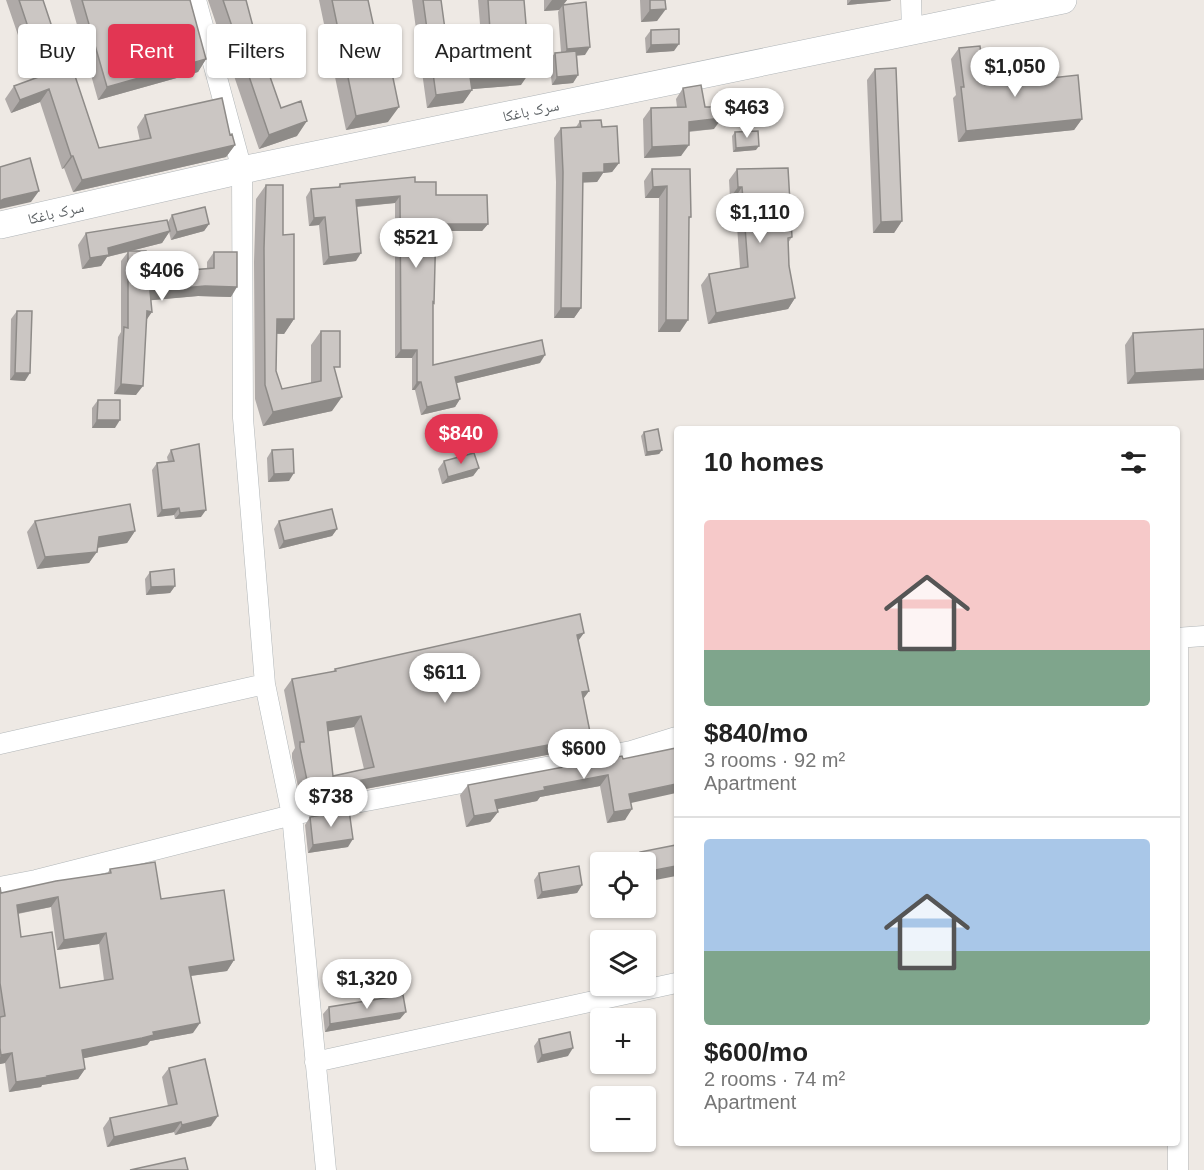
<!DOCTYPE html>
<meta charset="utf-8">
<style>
:root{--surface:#fff;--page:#f6f6f6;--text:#222;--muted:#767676;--line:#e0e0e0;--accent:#e23653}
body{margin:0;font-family:Arial,"Noto Naskh Arabic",sans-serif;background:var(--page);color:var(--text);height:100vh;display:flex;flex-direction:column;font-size:22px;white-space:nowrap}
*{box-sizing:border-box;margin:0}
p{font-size:20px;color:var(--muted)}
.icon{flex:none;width:33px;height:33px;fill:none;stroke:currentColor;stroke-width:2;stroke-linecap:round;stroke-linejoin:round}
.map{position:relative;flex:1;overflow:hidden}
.sheet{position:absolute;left:674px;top:426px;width:506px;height:720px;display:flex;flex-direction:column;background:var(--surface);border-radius:6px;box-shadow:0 2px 4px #0004}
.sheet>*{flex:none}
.guide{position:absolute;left:18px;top:24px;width:566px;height:54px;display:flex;gap:12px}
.fabs{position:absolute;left:590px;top:852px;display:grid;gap:12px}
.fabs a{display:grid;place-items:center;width:66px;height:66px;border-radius:6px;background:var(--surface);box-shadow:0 2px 4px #0004;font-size:30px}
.price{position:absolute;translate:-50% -51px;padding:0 14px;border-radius:21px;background:#fff;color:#222;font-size:20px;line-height:39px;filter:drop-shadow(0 2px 3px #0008)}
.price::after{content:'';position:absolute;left:50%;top:36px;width:18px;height:14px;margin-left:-9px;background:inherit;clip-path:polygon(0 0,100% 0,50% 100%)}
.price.active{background:var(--accent);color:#fff}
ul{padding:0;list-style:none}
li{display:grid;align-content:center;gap:12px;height:318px;padding:0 30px}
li+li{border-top:2px solid var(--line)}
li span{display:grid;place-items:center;height:186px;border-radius:6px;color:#555}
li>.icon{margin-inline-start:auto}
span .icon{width:108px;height:108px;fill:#fffc;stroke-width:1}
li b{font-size:26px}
h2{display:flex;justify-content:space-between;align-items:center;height:72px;padding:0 30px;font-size:26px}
.pill{padding:0 21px;border-radius:6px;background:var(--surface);box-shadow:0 2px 4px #0004;font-size:21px;line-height:54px}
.pill.active{background:var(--accent);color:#fff}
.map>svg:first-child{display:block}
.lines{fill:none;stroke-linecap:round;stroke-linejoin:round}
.street-casing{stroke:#b1b6b8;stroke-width:21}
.secondary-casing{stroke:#b0b5b8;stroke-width:28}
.street{stroke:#fff;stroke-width:20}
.secondary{stroke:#fff;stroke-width:27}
.wall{fill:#afaaa8;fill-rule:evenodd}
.shaded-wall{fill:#8e8b88}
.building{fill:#cbc6c3;stroke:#8e8b88;stroke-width:1.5;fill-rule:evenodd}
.labels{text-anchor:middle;stroke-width:4.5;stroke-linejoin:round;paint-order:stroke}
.street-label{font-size:15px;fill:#5c6164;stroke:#fff}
</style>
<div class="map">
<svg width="1204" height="1170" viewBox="0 0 1204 1170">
<rect width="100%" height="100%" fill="#eee9e4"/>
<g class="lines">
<defs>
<path id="street" d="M196,0L242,170L243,418L265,684L292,815L326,1170
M911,0L912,31
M1176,638L1204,636
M0,744L265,684
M0,887L36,880L292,815L631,751L676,737
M315,1062L676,983
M1178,1170V638"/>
<path id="secondary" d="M0,225L242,170L1063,0"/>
</defs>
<!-- street casing -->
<use href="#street" class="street-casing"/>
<!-- secondary casing -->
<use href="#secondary" class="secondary-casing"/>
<!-- street -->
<use href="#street" class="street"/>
<!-- secondary -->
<use href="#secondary" class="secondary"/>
</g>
<!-- wall -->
<path class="wall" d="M6,0H43L54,33L99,148L140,141L137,127L145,115L230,135L235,145L226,157L73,192L64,168L62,169L40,102L11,113L5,99L14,86L33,79Z
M70,0H190L206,59L198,72L98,100Z
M208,0H246L255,34L281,108L297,136L259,149Z
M319,0H368L384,74L388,122L346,130Z
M412,0H441L450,66L483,61L478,0H524L521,85L472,89V90L463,103L427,108Z
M544,0H567L564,4L585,55H577L578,75L573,83L552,85L549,60L555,53L561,52L558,12L559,10L544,11Z
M640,0H665L657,21L641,22Z
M847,0H891L890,1L847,5Z
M651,30L674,51L646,53L645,38Z
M959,48L985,85L1082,119L1074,130L958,142L953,98L956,95L951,59Z
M875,69L902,221L894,233H873L867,80Z
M683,88L705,107L714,129L689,132L681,156L644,158L643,119L651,108L677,107L676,99Z
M580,121L602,127L619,163L612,172L603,173L597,182H583L581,308L574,318H554L556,182L554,138L561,128L576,127Z
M735,132L756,150L733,152L732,136Z
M652,169H690L691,217L689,219L680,332H658L659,198H645L644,181Z
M737,169L792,237L788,243L789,266L795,298L788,309L708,324L701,285L709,274L740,268L735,198H730L729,180Z
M415,182L436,195L488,224L482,231H435L433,304V365L540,363L456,383L460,399L455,407L421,415L415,390H412V358H395V203L357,207L356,261L323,265L319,225L309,226L306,197L311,189L338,187L340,184Z
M266,185L283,235L294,319L284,334H277L276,371L282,389L311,383V345L321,331L332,411L263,426L255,399L254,262L256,199Z
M172,215L209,224L204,231L171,240L169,232L162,243L130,251L148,274L207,268V262L214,252L231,297L198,296L151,300L147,319L136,395L114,394L118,337L121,332V261L128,252L107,257L101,266L82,269L78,245L86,233L168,222Z
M17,311L25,381L10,380L11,319Z
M1204,329L1127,384L1125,345L1133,333Z
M98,400L115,428H92V408Z
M644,432L662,450L659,454L645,456L641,436Z
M171,450L201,517L175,519L174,515L157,517L152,470L157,463L168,462L167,457Z
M272,450L289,481L268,482L267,458Z
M444,461L479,468L473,476L442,484L438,469Z
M35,521L135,531L127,543L98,547L89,563L37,569L27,532Z
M279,521L337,529L332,536L279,549L274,529Z
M150,572L175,586L170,593L146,595L145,579Z
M578,642L589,691L583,699L591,737L584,748L301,801L292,758V753L295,748L284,690L292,679L333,672L335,669ZM354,727L364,769L333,776L328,731Z
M622,756L631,803L625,820L607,823L600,786L540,797L537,801L497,809L498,812L490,822L466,827L460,795L468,785Z
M310,817L348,847L308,853L305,825Z
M640,852L645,862H632Z
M110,869L161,899L234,960L227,971L191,976L193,1033L150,1041L147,1045L84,1058L85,1069L78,1079L42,1085L41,1087L9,1092L5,1063L0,1064V887L1,893L107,874ZM51,907L57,950L99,944L104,980L60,988L21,937L18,914Z
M539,873L582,885L577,893L537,899L534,880Z
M329,1007L400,1019L325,1032L323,1014Z
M539,1039L568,1056L537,1063L534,1046Z
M169,1068L211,1126L175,1135L174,1132L107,1147L103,1128L110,1118L168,1106L162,1077Z"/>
<!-- shaded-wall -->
<path class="shaded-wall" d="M552,0H567L559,10L544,11Z
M851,0H891L890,1L847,5Z
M666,9L657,21L641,22L650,10Z
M679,44L674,51L646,53L651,45Z
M590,47L585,55L562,57L567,49Z
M206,59L198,72L98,100L107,87Z
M530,72L521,85L461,90L470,77Z
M578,75L573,83L552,85L557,77Z
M49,89L40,102L11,113L20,100Z
M472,90L463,103L427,108L436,95Z
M399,107L388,122L346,130L356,116Z
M722,118L714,129L681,132L689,122Z
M1082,119L1074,130L958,142L966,131Z
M307,121L297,136L259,149L269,135Z
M235,145L226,157L73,192L82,180Z
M689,145L681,156L644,158L652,147Z
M759,146L756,150L733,152L736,148Z
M71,156H73L64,168L62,169Z
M619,163L612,172L603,173L597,182L576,183L583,173L604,164Z
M667,186L659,198H645L653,187Z
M738,187H742L735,198H730Z
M39,191L31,202L0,209V201L4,199Z
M400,196L395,203L351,207L356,200Z
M325,217L319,225L309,226L314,218Z
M902,221L894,233H873L881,222Z
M209,224L204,231L171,240L177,232Z
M436,224H488L482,231H430Z
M170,231L162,243L107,257L101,266L82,269L90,258L108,248Z
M361,253L356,261L323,265L329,257Z
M205,286L237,287L231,297L198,296L143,301L150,291Z
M795,298L788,309L708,324L716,313Z
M561,308H581L574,318H554Z
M147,311L152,312L145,322Z
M277,319H294L284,334L267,333Z
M666,320H688L680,332H658Z
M401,350H417L412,358H395Z
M545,355L540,363L449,385L455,377Z
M1204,369V380L1127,384L1135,373Z
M15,373H30L25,381L10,380Z
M417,382H421L415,390H412Z
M121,384L143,386L136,395L114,394Z
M342,397L332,411L263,426L273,412Z
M460,399L455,407L421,415L427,407Z
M97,420H120L115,428H92Z
M662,450L659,454L645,456L647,452Z
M479,468L473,476L442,484L448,477Z
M294,473L289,481L268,482L274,474Z
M179,508L174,515L157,517L162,510Z
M206,510L201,517L175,519L180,513Z
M337,529L332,536L279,549L284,541Z
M135,531L127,543L91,549L99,537Z
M97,552L89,563L37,569L45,557Z
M175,586L170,593L146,595L151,587Z
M584,633L576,644L577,635Z
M589,691L581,702L582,692Z
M361,716L354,727L319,733L327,722Z
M591,737L584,748L301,801L309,790Z
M608,775L600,786L540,797L537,801L488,811L495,800L544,787Z
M676,784V793L622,805L629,794Z
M632,809L625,820L607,823L614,812Z
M498,812L490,822L466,827L474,816Z
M353,839L348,847L308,853L313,845Z
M676,866V876L645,882V872Z
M582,885L577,893L537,899L542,892Z
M58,897L51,907L10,915L17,905Z
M106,933L99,944L57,950L64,940Z
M234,960L227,971L182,977L189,967Z
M406,1012L400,1019L325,1032L330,1024Z
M200,1023L193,1033L150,1041L147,1045L135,1048L75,1060L82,1050L153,1032Z
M573,1048L568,1056L537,1063L542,1055Z
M12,1053L5,1063L0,1064V1057L1,1055Z
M85,1069L78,1079L42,1085L41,1087L9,1092L16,1082Z
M218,1116L211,1126L175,1135L182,1125Z
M181,1122L174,1132L107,1147L114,1137Z"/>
<!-- building -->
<path class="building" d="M19,0H43L54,33L60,31L99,148L151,138L145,115L222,98L230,135L232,134L235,145L82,180L73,156H71L49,89L20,100L14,86L44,75Z
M82,0H190L206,59L107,87Z
M223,0H246L255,34L281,108L301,101L307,121L269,135Z
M332,0H368L384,74L392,73L399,107L356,116Z
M423,0H441L450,66L492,60L488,0H524L530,72L470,77L472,90L436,95Z
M650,0H665L666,9L650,10Z
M586,2L590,47L567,49L563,5Z
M679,29V44L651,45V30Z
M980,46L985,85L1078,75L1082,119L966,131L961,87H964L959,48Z
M576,51L578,75L557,77L555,53Z
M896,68L902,221L881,222L875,69Z
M701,85L705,107H721L722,118L689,122V145L652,147L651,108L686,107L683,88Z
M601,120L602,127L617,126L619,163L604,164V172L583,173L581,308H561L563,172L561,128L581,127L580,121Z
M758,131L759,146L736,148L735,132Z
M30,158L39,191L4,199L0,201V167Z
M788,168L792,237L788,238L789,266L795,298L716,313L709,274L748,267L742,187H738L737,169Z
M652,169H690L691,217H689L688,320H666L667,186L653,187Z
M415,177V182H436V195H487L488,224H436L434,303L433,302V365L542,340L545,355L455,377L460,399L427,407L421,382H417V350H401L400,196L356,200L361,253L329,257L325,217L314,218L311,189L340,187V184Z
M266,185H283V235L294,234V319H277L276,371L282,389L321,381V331H340V367H334L342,397L273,412L265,385L264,248Z
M205,207L209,224L177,232L172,215Z
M167,220L170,231L108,248L109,255L90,258L86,233Z
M128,251H146L148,274L214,268V252H237V287L205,286L150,291L152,312L147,311L143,386L121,384L124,327L128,328Z
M17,311H32L30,373H15Z
M1204,329V369L1135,373L1133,333Z
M98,400H120V420H97Z
M658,429L662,450L647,452L644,432Z
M199,444L206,510L180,513L179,508L162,510L157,463L174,461L171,450Z
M293,449L294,473L274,474L272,450Z
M474,453L479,468L448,477L444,461Z
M130,504L135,531L99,537L97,552L45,557L35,521Z
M332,509L337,529L284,541L279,521Z
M174,569L175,586L151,587L150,572Z
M580,614L584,633L577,635L589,691L582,692L591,737L309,790L300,747V742H304L292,679L336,671L335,669ZM361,716L374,767L333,776L327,722Z
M676,748V784L629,794L632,809L614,812L608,775L544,787L545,790L495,800L498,812L474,816L468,785L622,756L623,759Z
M349,810L353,839L313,845L310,817Z
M676,845V866L645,872V862H642L640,852Z
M155,862L161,899L224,890L234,960L189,967L200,1023L153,1032L154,1035L142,1038L82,1050L85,1069L47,1076L48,1077L16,1082L12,1053L1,1055L0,1048V1017L5,1016L0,983V887L1,893L56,881L111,873L110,869ZM58,897L64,940L106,933L113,979L60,988L52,932L21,937L17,905Z
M579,866L582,885L542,892L539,873Z
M403,995L406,1012L330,1024L329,1007Z
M570,1032L573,1048L542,1055L539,1039Z
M205,1059L218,1116L182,1125L181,1122L114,1137L110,1118L177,1104L169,1068Z
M185,1158L188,1170H130Z"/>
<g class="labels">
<!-- street labels -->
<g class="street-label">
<text transform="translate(531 111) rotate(-12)" y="5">سرک باغکا</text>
<text transform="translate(56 213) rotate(-13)" y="5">سرک باغکا</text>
</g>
</g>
</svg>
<div class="fabs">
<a><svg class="icon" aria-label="locate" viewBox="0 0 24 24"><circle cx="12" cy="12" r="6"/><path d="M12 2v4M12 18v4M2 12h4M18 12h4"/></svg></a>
<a><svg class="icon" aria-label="layers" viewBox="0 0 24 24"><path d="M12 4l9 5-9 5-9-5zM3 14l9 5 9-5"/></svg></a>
<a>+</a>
<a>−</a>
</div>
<b class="price" style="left:1015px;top:98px">$1,050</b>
<b class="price" style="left:747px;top:139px">$463</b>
<b class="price" style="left:760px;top:244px">$1,110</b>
<b class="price" style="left:416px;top:269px">$521</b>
<b class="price" style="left:162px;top:302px">$406</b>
<b class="price active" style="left:461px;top:465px">$840</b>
<b class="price" style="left:445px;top:704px">$611</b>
<b class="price" style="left:584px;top:780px">$600</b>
<b class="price" style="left:331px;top:828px">$738</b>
<b class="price" style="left:367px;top:1010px">$1,320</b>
<div class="guide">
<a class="pill">Buy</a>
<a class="pill active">Rent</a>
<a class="pill">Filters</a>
<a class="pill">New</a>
<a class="pill">Apartment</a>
</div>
<section class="sheet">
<h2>10 homes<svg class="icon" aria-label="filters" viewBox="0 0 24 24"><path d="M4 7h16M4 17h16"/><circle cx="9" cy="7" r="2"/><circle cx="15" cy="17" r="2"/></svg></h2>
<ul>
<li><span style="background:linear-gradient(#f6c9c9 70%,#7fa58c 0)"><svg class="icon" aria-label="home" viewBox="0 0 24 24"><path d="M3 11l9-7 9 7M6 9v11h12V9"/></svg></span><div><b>$840/mo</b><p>3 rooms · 92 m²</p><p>Apartment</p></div></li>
<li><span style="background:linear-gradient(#a9c7e8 60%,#7fa58c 0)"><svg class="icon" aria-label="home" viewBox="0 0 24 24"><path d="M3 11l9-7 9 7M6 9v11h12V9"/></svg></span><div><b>$600/mo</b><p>2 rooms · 74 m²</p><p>Apartment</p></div></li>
</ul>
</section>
</div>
